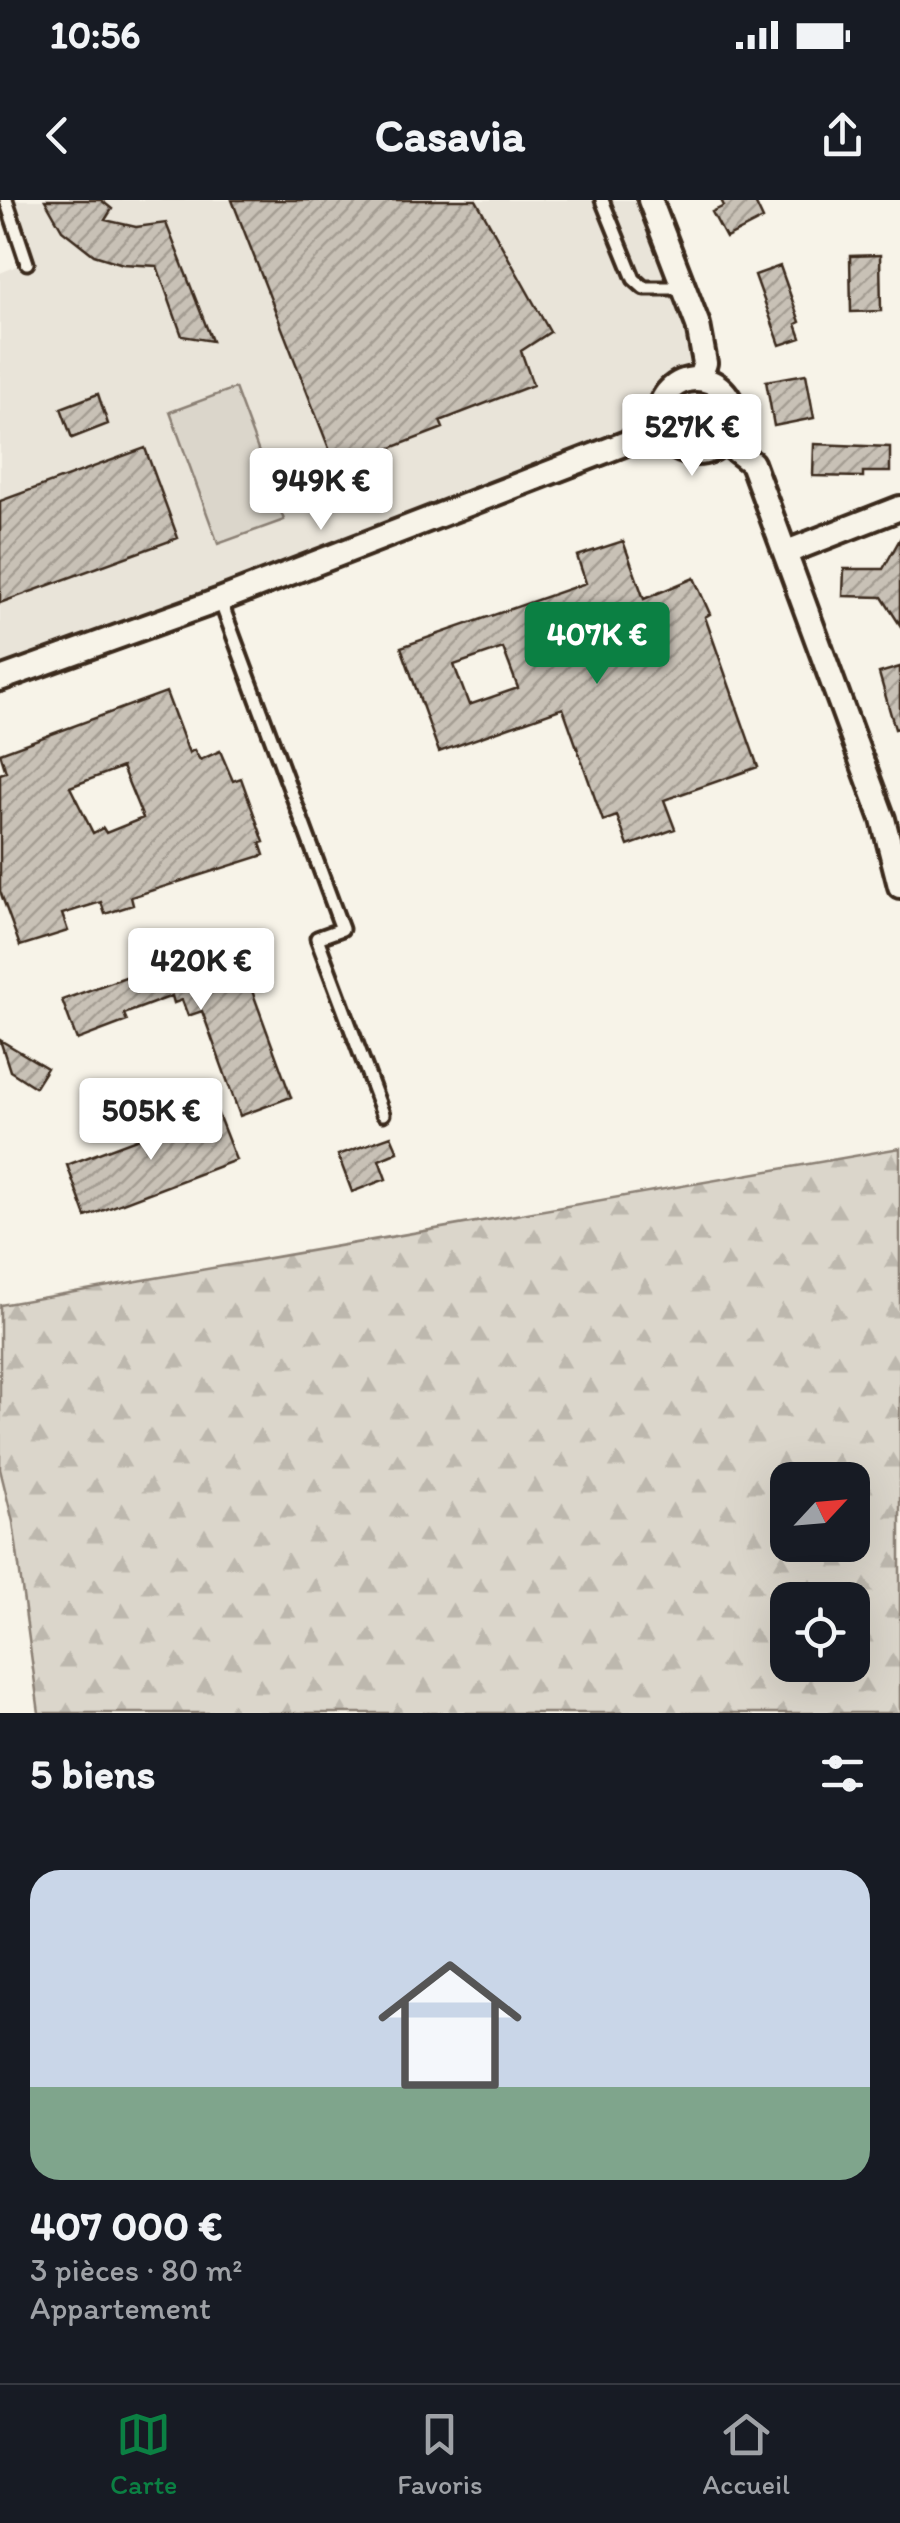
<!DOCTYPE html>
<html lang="fr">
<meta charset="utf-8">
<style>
:root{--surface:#171b24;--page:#242831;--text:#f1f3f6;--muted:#9ea1a6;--line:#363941;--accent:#0b8043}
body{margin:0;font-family:Itim,sans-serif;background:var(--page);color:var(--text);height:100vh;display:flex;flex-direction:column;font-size:38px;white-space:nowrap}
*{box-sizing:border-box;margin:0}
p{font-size:32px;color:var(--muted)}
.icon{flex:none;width:55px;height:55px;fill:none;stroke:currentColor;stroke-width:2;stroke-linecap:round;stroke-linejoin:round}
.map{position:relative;height:1513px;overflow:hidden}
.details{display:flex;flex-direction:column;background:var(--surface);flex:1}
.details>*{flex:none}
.needle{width:65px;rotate:64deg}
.buttons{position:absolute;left:770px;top:1262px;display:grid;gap:20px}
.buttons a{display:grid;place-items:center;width:100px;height:100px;border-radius:20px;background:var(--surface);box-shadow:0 10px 40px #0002;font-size:50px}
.price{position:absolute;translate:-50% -85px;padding:0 22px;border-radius:10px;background:#fff;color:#222;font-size:32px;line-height:65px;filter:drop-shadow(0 2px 5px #0008)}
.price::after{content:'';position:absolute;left:50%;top:60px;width:30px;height:22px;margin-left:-15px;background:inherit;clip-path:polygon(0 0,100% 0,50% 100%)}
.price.active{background:var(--accent);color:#fff}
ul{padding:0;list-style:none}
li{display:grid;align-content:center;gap:20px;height:530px;padding:0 30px}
li span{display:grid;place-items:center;height:310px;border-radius:30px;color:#555}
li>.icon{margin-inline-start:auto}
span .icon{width:180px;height:180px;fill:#fffc;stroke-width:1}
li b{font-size:42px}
h2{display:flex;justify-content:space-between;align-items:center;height:120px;padding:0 30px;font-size:42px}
.status{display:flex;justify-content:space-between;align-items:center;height:70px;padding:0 50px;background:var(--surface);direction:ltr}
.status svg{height:28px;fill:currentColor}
header{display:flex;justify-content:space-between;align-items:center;height:130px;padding:0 30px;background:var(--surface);font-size:45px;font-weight:800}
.tabs{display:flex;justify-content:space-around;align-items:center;height:140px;border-top:2px solid var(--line);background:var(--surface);font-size:28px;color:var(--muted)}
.tabs a{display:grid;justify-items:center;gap:5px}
.tabs .active{color:var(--accent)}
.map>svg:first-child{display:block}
.built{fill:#e9e4d9}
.forest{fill:url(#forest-firs);stroke:#8b8074;stroke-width:2.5;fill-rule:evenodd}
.garden{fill:#dbd6cb;stroke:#8b8074;stroke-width:2.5}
.building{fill:url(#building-hatch);stroke:#3b2a1e;stroke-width:2.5;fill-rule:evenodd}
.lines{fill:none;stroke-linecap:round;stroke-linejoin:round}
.service-casing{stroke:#3b2a1e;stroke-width:19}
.minor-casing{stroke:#3b2a1e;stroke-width:30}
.service{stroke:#f7f3e8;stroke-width:11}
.minor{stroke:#f7f3e8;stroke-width:22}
</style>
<div class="status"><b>10:56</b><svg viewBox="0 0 49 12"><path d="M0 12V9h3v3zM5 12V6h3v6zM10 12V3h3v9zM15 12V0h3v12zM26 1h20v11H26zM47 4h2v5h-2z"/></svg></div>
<header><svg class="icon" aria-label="back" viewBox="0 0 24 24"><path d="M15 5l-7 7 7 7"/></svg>Casavia<svg class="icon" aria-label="share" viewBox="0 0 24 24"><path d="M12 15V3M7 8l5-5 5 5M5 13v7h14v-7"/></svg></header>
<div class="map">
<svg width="900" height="1513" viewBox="0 0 900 1513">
<defs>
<pattern id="forest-firs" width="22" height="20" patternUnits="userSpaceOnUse" patternTransform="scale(2.5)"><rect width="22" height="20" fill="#dbd6cb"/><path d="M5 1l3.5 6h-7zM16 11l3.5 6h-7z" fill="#bdb8ae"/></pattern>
<pattern id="building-hatch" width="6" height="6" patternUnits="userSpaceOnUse" patternTransform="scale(2.5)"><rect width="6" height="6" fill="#c8c1b6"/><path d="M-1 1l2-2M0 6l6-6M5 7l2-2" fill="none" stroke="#a49d93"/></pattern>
</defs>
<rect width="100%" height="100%" fill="#f7f3e8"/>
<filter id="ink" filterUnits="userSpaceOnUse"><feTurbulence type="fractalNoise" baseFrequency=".01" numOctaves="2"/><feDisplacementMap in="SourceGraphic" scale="20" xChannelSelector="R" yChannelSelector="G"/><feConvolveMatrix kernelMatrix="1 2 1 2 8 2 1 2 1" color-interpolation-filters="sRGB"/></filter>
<g filter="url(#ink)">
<!-- built -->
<path class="built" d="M6,0H650L683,88L700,178L671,187L659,206L660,230L0,479V73L27,62Z"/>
<!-- forest -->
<path class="forest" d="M900,948V1513H39L13,1322L0,1269V1105ZM788,1280H852V1345H788ZM788,1400H852V1465H788Z"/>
<!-- garden -->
<path class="garden" d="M235,188L284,320L218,344L170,212Z"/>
<!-- building -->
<path class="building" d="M45,0H101L112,9L105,20L136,27L166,23L212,141L182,136L157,66L123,64L94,55L62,30Z
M232,0H476L550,132L521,151L533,185L440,221L443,228L337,269Z
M721,0H754L763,19L726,38L712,12L724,6Z
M880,55L881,111L851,112L850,56Z
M780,66L800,122L796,124L801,138L780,145L755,75Z
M806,174L814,218L774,226L766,181Z
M98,194L108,224L72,238L61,208Z
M814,244L890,247V272H863V277L813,276Z
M145,248L178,338L0,403V301Z
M900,339V425L882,397L843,396L844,369H883Z
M623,341L644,399L694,378L710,414L705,417L758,567L664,600L675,629L628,646L617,616L603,621L563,508L439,552L401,447L586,383L577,356ZM503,448L518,488L469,505L454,465Z
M900,467V528L895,529L879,473Z
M166,492L189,553L194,550L200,560L220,551L233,581L241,578L264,642L260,643L264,655L131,697L133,705L105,714L101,702L62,714L68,731L20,746L0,691V574L6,572L0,553ZM122,567L143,618L106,633L103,628L93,633L70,587Z
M249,732L264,771L247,777L291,897L240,916L202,811L188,816L182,800L174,803L172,796L124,814L127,821L77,840L62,800Z
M0,840L47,868L35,887L10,871Z
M216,909L236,960L86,1017L67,965Z
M391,936L398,952L379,960L386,979L352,992L338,955Z"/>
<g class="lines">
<defs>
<path id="service" d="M6,0L27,63
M602,0L634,79L644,88H683
M220,400L342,729L317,738L383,914"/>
<path id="minor" d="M650,0L698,125L705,163L700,178
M659 216a37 37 0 1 1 74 0a37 37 0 1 1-74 0Z
M725,242L752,263L883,619L900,686
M787,352L900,308
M0,479L220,400L660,230"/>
</defs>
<!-- service casing -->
<use href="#service" class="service-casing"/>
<!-- minor casing -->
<use href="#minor" class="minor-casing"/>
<!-- service -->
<use href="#service" class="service"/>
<!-- minor -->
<use href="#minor" class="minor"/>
</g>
</g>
</svg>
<div class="buttons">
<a><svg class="needle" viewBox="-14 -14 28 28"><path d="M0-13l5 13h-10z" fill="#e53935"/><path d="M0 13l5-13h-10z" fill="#9ea1a6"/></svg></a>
<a><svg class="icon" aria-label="locate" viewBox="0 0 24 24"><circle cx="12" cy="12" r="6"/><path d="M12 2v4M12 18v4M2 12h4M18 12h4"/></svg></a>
</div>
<b class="price" style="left:692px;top:279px">527K €</b>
<b class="price" style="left:321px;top:333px">949K €</b>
<b class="price active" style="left:597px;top:487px">407K €</b>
<b class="price" style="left:201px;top:813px">420K €</b>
<b class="price" style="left:151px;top:963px">505K €</b>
</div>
<section class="details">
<h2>5 biens<svg class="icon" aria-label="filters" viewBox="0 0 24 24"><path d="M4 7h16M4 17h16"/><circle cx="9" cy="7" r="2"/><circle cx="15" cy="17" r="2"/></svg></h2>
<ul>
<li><span style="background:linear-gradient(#c9d6e8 70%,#7fa58c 0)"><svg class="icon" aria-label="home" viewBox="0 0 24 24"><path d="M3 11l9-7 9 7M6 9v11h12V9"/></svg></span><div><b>407 000 €</b><p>3 pièces · 80 m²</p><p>Appartement</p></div></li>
</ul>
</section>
<nav class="tabs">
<a class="active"><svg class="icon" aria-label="map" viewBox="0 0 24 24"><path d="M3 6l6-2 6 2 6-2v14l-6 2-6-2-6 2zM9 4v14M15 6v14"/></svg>Carte</a>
<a><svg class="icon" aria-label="saved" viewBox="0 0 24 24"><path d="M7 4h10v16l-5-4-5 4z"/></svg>Favoris</a>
<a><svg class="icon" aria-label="home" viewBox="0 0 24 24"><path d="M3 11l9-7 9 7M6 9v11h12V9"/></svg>Accueil</a>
</nav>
